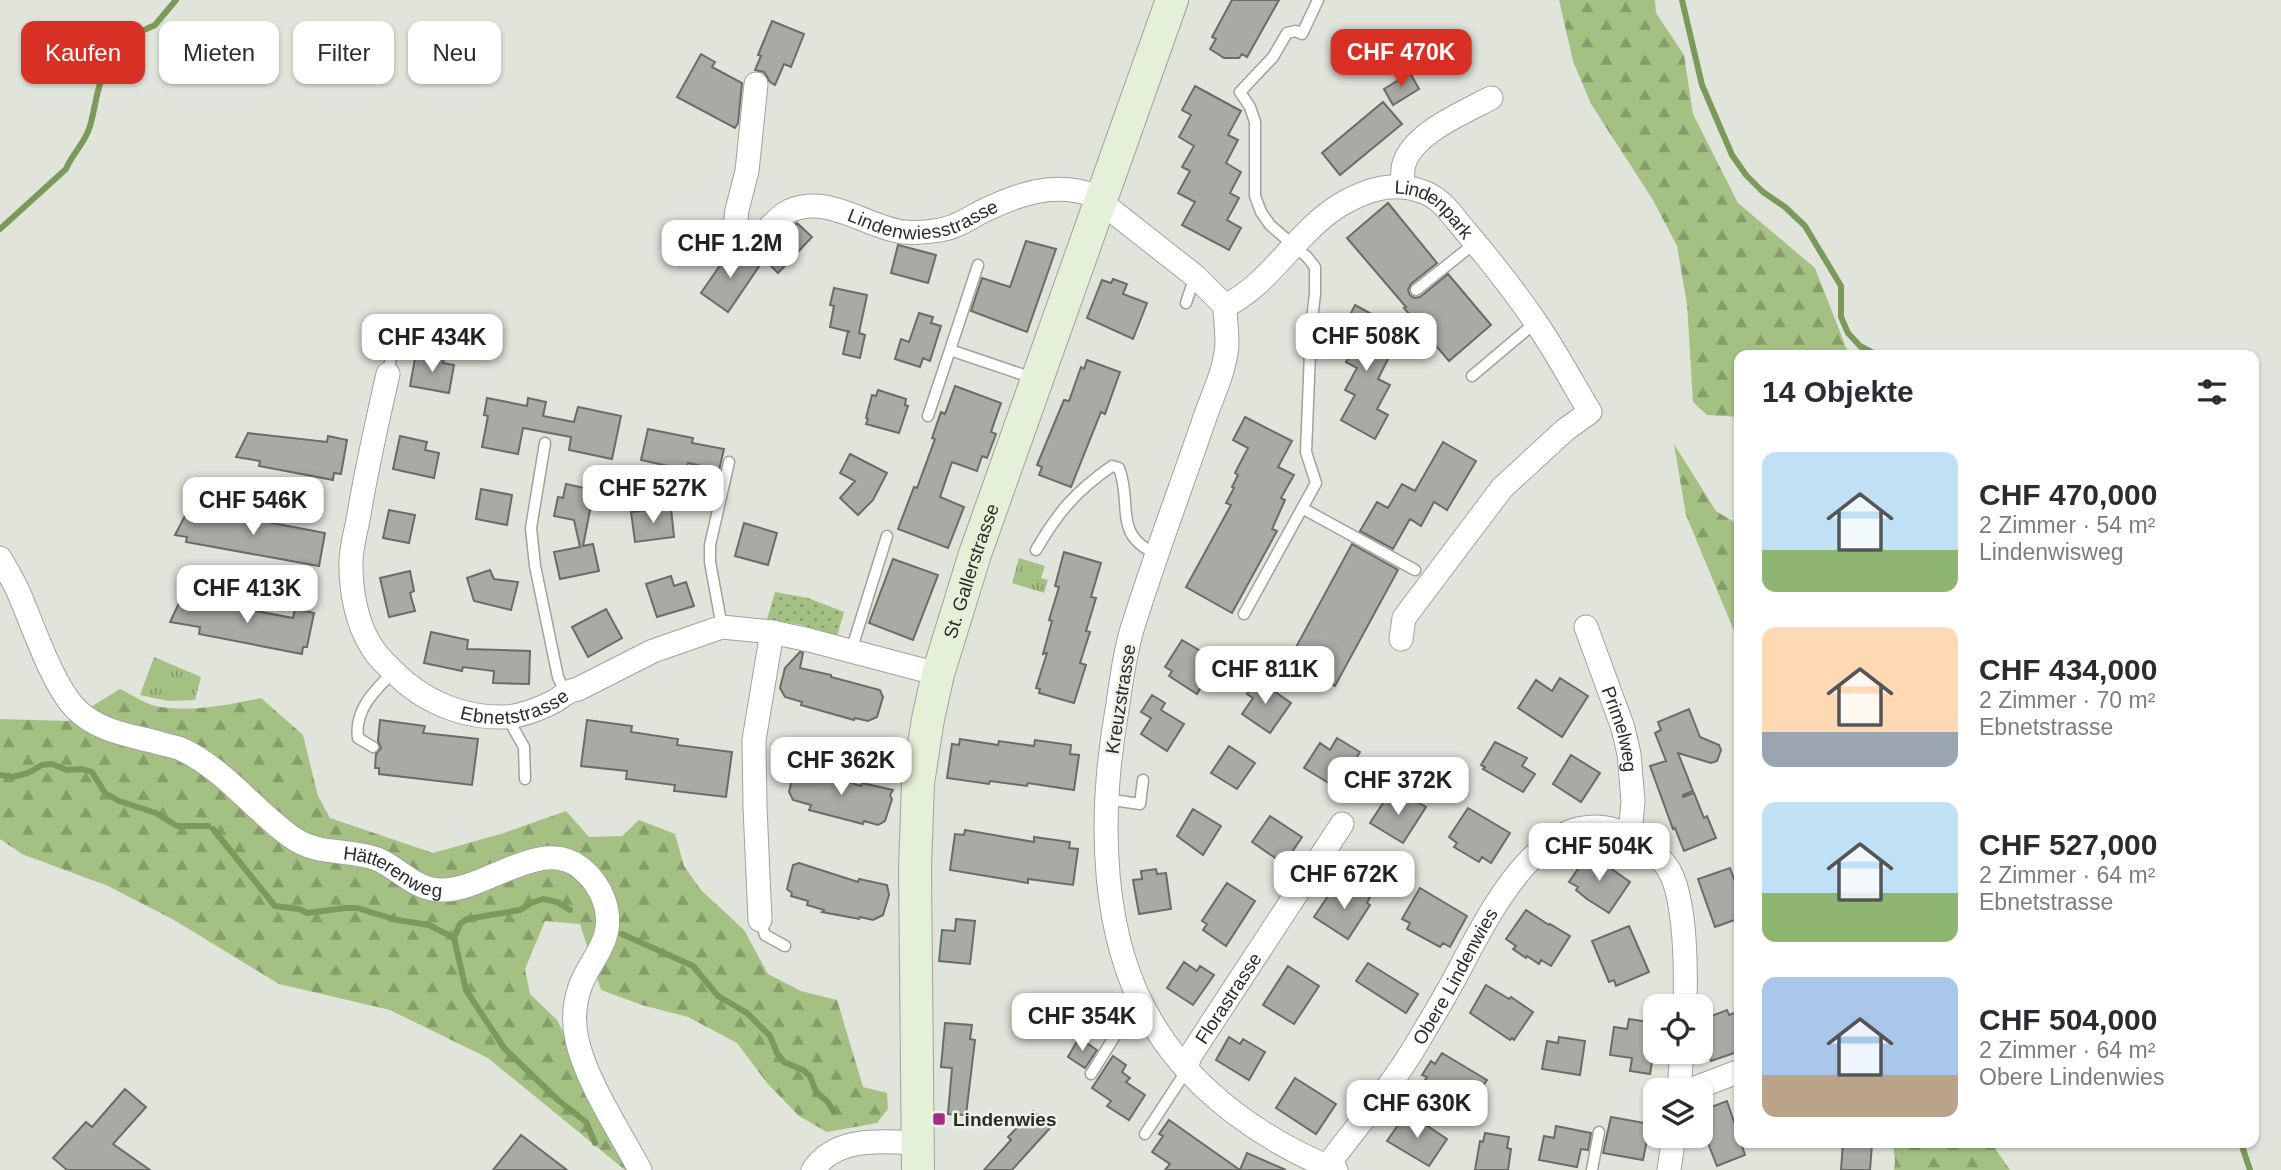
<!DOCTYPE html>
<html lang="de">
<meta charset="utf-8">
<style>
:root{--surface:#fff;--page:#f7f7f7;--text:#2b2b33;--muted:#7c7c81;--accent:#d93025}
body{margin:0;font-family:Helvetica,sans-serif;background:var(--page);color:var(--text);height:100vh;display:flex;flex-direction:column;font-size:26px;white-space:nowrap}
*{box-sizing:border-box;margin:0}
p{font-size:23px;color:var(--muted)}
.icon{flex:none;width:38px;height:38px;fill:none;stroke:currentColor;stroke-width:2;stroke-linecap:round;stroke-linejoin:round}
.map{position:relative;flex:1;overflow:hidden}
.details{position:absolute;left:1734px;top:350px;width:525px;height:798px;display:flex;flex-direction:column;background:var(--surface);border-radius:14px;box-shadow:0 2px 5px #0004}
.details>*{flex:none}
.banner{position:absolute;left:21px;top:21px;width:665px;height:63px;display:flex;gap:14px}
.tools{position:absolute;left:1643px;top:994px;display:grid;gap:14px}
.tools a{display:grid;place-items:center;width:70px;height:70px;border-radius:14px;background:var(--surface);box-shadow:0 2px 5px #0004;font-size:35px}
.price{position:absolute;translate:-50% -60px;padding:0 16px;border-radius:14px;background:#fff;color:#222;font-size:23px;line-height:46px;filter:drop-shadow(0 2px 4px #0008)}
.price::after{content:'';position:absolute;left:50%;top:42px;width:21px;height:16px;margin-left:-10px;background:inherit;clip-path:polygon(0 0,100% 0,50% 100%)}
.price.current{background:var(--accent);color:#fff}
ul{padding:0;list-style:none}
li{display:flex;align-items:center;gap:21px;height:175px;padding:0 28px}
li span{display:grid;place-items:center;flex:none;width:196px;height:140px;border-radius:14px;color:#555}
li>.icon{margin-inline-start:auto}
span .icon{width:84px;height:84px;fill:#fffc;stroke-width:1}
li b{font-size:30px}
h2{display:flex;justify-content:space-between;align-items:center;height:84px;padding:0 28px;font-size:30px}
.tag{padding:0 24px;border-radius:14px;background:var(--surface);box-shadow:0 2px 5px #0004;font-size:24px;line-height:63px}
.tag.current{background:var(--accent);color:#fff}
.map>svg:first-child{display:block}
.grass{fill:url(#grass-dots)}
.forest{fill:url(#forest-firs)}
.park{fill:url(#park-tufts)}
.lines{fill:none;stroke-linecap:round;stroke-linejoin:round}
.stream{stroke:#7b9959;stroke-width:6}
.building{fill:#a7aba3;stroke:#696d65;stroke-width:2}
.lane-casing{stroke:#9fa39b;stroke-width:13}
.street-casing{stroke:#9fa39b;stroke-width:25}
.secondary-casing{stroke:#9fa39b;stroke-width:34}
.lane{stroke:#fff;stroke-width:10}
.street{stroke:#fff;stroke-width:23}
.secondary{stroke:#e5f0d8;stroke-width:32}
.poi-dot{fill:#a22d86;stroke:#edf1e9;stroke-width:2.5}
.labels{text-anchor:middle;stroke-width:5;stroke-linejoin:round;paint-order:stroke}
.street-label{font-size:19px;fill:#2b2d2a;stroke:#edf1e9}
.poi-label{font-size:19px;font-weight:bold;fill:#2b2d2a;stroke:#edf1e9;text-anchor:start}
</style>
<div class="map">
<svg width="2281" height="1170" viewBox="0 0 2281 1170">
<defs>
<pattern id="grass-dots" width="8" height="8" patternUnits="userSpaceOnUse" patternTransform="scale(1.75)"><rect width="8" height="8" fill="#a4c183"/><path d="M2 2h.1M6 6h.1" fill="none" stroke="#869d6b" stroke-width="1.8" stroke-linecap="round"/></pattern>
<pattern id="forest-firs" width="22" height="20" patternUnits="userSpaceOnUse" patternTransform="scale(1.75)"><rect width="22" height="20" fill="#a4c183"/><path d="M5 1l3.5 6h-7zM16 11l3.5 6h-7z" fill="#869d6b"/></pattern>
<pattern id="park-tufts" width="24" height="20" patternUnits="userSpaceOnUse" patternTransform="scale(1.75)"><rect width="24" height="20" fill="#a4c183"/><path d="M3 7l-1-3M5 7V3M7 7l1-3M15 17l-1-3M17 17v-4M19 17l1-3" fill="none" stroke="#869d6b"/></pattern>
</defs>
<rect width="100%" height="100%" fill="#e0e4db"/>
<!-- grass -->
<path class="grass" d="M775,592L808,598L844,612L837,636L802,625L767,619Z"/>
<!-- forest -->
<path class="forest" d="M1559,0H1655L1656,13L1684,55L1693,114L1738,203L1815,268L1849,355H1740L1739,417L1707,415L1693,402L1687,304L1677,246L1653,200L1591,104L1573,61Z
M1674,444L1716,511L1739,525V643L1686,515Z
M120,689C131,694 143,703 155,706C190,713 228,705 261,698L303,735L318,796L330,818L433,853L504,833L566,811L589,837L622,836L639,820L675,834L684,866L701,890L744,930L768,974L801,991L837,1000L863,1087L887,1093L888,1109L877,1123L827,1132L799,1116L767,1083L737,1043L688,1017L642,1005L601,990L580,924L545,921L525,969L530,994L557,1020L632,1170H625L488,1058L390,1010L279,984L174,920L108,886L22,854L0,839V719L68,721Z
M1893,1143H1994V1147L2010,1170H1894L1895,1162Z"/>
<!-- park -->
<path class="park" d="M1019,558L1045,566L1041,578L1048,580L1044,593L1012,583Z
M154,657L201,677L195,700L168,701L140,695Z"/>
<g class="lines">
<!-- stream -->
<path class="stream" d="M1682,0L1702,85L1732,155L1746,175L1763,192L1785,207L1805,226L1841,286V317L1848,333L1860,346L1877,355
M0,229L66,169C72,154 84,144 89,129C94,115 95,99 100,84L90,70L93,58L112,45L155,25L176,0
M0,775L13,777L28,773L42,765L52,764L67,770L82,769L92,772L105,793L119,801L156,813L177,826H208
M213,829L275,906L299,909L307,913L346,908H357L397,920L429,925L454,938L460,924L467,919L520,910L531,903L543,899L557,902L570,910
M622,934L693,966L718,996L747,1013L770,1036L777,1053L784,1062L803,1070L810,1076L816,1092L828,1102L834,1112
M454,938L466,990L504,1048L558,1100L586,1122L595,1143
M2241,1143L2250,1170"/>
</g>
<!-- building -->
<path class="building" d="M1232,0H1279L1247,57L1242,54L1239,58H1224L1210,49L1216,39L1212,37Z
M772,21L804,34L791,67L784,64L775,85L770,82L764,72L755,70L761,56L758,55Z
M701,54L715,62L712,67L742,83L738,123L735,128L677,97Z
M1410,73L1419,89L1393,105L1384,89Z
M1195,86L1241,111L1228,135L1238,140L1226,163L1241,172L1230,193L1239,198L1227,220L1241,228L1229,250L1182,225L1195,202L1178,193L1190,171L1182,167L1194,146L1179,137L1191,115L1182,110Z
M1383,102L1402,124L1340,175L1322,153Z
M1388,203L1437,263L1411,284L1408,290L1410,295L1414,298L1420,297L1448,274L1491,325L1449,361L1404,308L1406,307L1347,238Z
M797,223L812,237L778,273L759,254L789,228Z
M1026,241L1056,249L1027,332L971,311L982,278L1010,287Z
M898,245L936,255L928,283L891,273Z
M735,249L760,265L728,312L701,293L730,251L732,253Z
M1113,279L1127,284L1123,294L1147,303L1133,339L1087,318L1102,280L1111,283Z
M834,288L867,295L859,333L865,335L860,358L843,354L848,331L850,332L830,327L834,306L830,305Z
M1355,305L1388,323L1374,349L1389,357L1378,379L1390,385L1377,409L1388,415L1375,439L1341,420L1355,395L1345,390L1357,368L1346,362L1359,337L1343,329Z
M919,313L933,317L931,323L941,326L930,361L923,358L920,367L895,359L901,339L909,342Z
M416,353L444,358L443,363L454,365L449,393L410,386Z
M1087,360L1120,372L1105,414L1101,412L1071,487L1039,475L1042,467L1037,465L1064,400L1069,401L1081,367L1084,369Z
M955,386L1001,403L991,432L996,434L987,458L982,456L977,471L952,462L940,497L964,507L948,548L898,529L914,487L917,488L935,439L932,438L941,412L945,414Z
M878,390L906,399L905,405L908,406L899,433L866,424L868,419L866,418L872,395L876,396Z
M487,398L527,406L528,398L546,402L543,416L574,422L578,407L621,416L612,459L569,450L571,437L523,428L518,454L482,447L488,416L484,415Z
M1245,417L1292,441L1278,467L1294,475L1281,498L1285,500L1272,529L1277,531L1232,613L1186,587L1231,505L1226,503L1234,488L1232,487L1238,475L1235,473L1248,448L1233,440Z
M648,429L693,438L692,443L724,449L719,470L688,463L686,470L641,460Z
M248,433L327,442L328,436L347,440L341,474L334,473L333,480L259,466L260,461L236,457Z
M400,436L427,442L425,450L439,453L434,478L393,469Z
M1443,442L1476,461L1447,510L1434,502L1421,526L1410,519L1393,549L1360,531L1377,502L1388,508L1402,484L1415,491Z
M850,454L887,473L873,500L858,515L840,498L855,481L840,473Z
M566,484L594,490L583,546L593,544L599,571L560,579L554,552L580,547L574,520L554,516L558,497L563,498Z
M481,489L512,495L507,525L476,519Z
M671,508L674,537L635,542L631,512Z
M188,510L222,516H236L325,533L319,566L186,542L187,537L175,535Z
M389,510L415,515L409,543L383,538Z
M744,523L777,533L768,565L735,556Z
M1352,544L1398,570L1335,686L1289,660Z
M1064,552L1101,563L1091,597L1096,598L1086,631L1090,632L1080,663L1086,665L1074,703L1039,693L1040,689L1036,688L1047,653L1043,654L1052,621L1049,620L1059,587L1055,586Z
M893,559L938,575L913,640L869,623Z
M490,570L494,579L518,582L511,610L474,601L467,578Z
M410,571L414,591L410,593L415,611L389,617L380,578Z
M671,576L674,586L686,582L694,606L657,617L646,584Z
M182,597L293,618L295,609L314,613L307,647H303L302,654L199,634L200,627L170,622Z
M606,609L622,638L588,657L572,627Z
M431,632L468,640L467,649L530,651L529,684L493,683L494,671L463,667L462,671L424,663Z
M1182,640L1209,656L1197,675L1205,680L1197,694L1169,676L1172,671L1165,667Z
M800,652L803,653L800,668L831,675V677L880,690L883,697L877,717L868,721L855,718L854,720L801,705L802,702L785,697L780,688L785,668Z
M1560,678L1588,696L1562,737L1518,708L1536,680L1552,691Z
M1257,679L1291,703L1270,733L1242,714L1253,698L1247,694Z
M1152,695L1165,703L1161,710L1184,724L1167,751L1141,734L1151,718L1141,712Z
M1689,709L1700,737L1719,745L1721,750L1717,761L1711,763L1678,753L1693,791L1683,795V797L1694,793L1704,818L1707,816L1716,838L1684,851L1675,828L1673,829L1650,766L1666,761L1655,733L1661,730L1658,722Z
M380,720L425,726L423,733L478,739L472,785L379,774V768H375L376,754L381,748L378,741Z
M587,720L632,726L631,732L678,739L677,745L732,752L726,797L674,791L675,785L626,779L627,771L581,766Z
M1337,738L1360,752L1337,788L1304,768L1320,743L1330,750Z
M960,739L998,745L999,741L1034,746L1035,740L1071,745L1070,754L1079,755L1074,790L1028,783L1027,786L990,781L989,784L947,778L952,744L959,745Z
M1495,742L1527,758L1522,766L1535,774L1523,792L1483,769L1485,767L1481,765Z
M1229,746L1255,763L1237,789L1211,773Z
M1571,755L1600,773L1581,802L1553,784Z
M801,768L861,786L862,783L893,790L890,795L892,799L885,821L878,825L864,821L863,824L809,810L811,805L793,800L789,792L794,771Z
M1402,793L1426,807L1403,843L1370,823L1385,800L1394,805Z
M1468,808L1510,833L1491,863L1482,857L1479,862L1454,847L1457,843L1449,837Z
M1193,809L1221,826L1203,855L1177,836Z
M1270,816L1302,837L1284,864L1252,842Z
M965,830L1034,842V837L1070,842L1069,848L1078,849L1073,885L1028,879V883L950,870L955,834L964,835Z
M1589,853L1630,882L1609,913L1587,899L1576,890L1578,887L1569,882Z
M799,863L858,882L859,879L887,885L889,895L883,915L873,920L860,917L859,919L822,912L824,910L807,905L808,901L791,896L792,893L787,889L793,865Z
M1730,868L1740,895V918L1715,927L1698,879Z
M1156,869L1157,874L1166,873L1171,909L1139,914L1133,880L1142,879L1141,871Z
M1227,883L1255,901L1226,946L1203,930L1207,924L1202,921Z
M1353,886L1370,897L1367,903L1370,905L1348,939L1314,917L1330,893L1340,899L1346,889L1349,891Z
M1420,888L1467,916L1450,947L1443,943L1440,947L1407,929L1410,923L1402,919Z
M1526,910L1549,925L1550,924L1570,936L1551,966L1541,960L1539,964L1527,956L1526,958L1513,949L1516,946L1506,939Z
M956,919L975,921L970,964L939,961L942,930L955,931Z
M1629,926L1649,972L1616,986L1614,980L1609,982L1592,941Z
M1184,962L1197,971L1200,966L1214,975L1193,1005L1167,988Z
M1368,963L1418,994L1406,1013L1356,981Z
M1288,966L1319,986L1294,1024L1263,1005Z
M1486,985L1509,999L1511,997L1533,1012L1514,1040L1512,1038L1510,1040L1470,1013Z
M1727,1010L1729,1015L1740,1011V1051L1711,1061L1701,1035V1031L1708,1028L1704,1019Z
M1629,1019L1656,1023V1039L1650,1074L1630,1071L1632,1058L1610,1055L1614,1027L1627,1029Z
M945,1023L972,1025L970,1039L975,1040L966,1115L948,1114L952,1068L941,1067Z
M1229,1037L1240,1044L1243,1039L1265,1052L1249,1080L1216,1060Z
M1559,1037L1585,1041L1580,1075L1542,1069L1547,1041L1558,1043Z
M1079,1038L1097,1050L1085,1068L1068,1057Z
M1442,1053L1487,1080L1469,1106L1425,1080L1427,1077L1422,1075L1431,1061L1435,1064Z
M1113,1056L1126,1065L1122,1072L1130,1078L1126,1082L1145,1095L1129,1120L1107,1106L1111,1101L1092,1088Z
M1295,1078L1336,1104L1316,1134L1276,1108Z
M125,1089L146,1107L113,1144L150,1170H67L53,1158L86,1122L92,1127Z
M1727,1101L1745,1155L1717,1166L1701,1125V1111Z
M1033,1111L1051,1127L1012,1170H984L1011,1140L1008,1137Z
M1405,1115L1424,1127L1426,1125L1447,1139L1429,1166L1387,1141Z
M1611,1117L1650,1124L1643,1160L1603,1153Z
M1169,1120L1240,1170L1247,1153L1286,1170H1165L1170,1164L1152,1152L1163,1136L1159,1134Z
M1556,1126L1591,1133L1588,1150L1581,1149L1577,1167L1539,1160L1544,1136L1554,1138Z
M1485,1133L1509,1137L1507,1148L1511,1149L1508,1170H1475L1480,1141L1483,1142Z
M521,1135L567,1170H493Z
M1843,1143L1872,1144L1870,1170H1841Z"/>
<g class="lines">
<defs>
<path id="lane" d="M1416,290L1475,243
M1186,303L1195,276
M950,350L978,265
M388,374L395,332
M1472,376L1536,322
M928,416L950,350L1033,378
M545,443L531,528L535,566L558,677L565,692
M1302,508L1415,570
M1036,550C1058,512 1076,491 1112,466L1119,468C1133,505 1112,535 1157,554
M1244,614L1316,483L1306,452L1311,328L1315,294V267L1307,257L1270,225L1261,212L1255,196V122L1250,107L1240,92L1273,57L1287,33L1296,31L1302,34L1318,0
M722,627L710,562V545L729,462
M851,651L887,536
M507,717L524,747L525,779
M373,747L358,738C354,710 375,690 393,672
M1106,799L1140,804L1143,780
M760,920L765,935L785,946
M1091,1074L1125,1020L1142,1003
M1145,1134L1181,1079L1186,1068
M1592,1170L1599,1132"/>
<g id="street">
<path id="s1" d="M756,84L747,171L737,210L735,227L741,237L753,242C766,234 776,217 789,211C829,194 864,226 903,232C914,233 928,232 940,230C954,228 967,220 979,213C1015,195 1053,181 1092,195L1195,276L1225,306C1225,318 1227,331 1227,343C1226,370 1211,398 1203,423C1180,490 1155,556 1134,623C1124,653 1121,686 1116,716C1099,817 1099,941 1156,1029C1197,1094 1266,1142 1336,1170"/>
<path d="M1402,186C1403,179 1402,170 1404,164C1413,133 1465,112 1491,98"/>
<path id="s2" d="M1225,306C1271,284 1296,232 1340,205C1367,189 1395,180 1426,193C1443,200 1455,219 1467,233C1491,261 1514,291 1535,321C1555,350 1572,382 1590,412L1565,430L1502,488L1404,618L1401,639"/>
<path id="s3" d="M388,374C377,422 366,471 358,520C355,535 350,552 351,567C351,592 357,623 370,644C378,659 394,672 406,683C434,706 469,718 505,717C520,716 537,710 551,703C563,698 562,692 578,689L653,651L722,627L772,632L809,640L938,674"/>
<path id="s4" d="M0,558C6,569 13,580 18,591C32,623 53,687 77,710C99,731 128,735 156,742C164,745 174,746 181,749C224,769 253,809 290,836C318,857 349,848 377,859C399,868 414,889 439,890C483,893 540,835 581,868C602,885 614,914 604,940C598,956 586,970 580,987C574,1004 573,1022 577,1040C586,1081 620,1132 640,1170"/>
<path id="s5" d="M1586,627L1623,728L1629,754L1633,801L1631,824L1627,834"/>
<path d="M760,920L755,807L754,740L772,632"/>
<path id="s6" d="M1186,1068L1190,1056L1342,824"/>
<path d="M1679,1090L1682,1052"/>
<path d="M1690,1090L1740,1071"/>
<path id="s7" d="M1329,1167L1334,1157C1362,1120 1392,1085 1416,1045C1430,1021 1445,997 1458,972C1491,910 1551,785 1638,841C1651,849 1661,857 1669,870C1686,900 1686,971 1685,1006"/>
<path d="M813,1170C836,1136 883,1141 919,1143"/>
<path d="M1669,1170L1674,1136"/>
</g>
<g id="secondary">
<path id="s8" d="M918,1170L915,868L918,783L928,719L938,674L975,554L1172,0"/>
</g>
</defs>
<!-- lane casing -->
<use href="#lane" class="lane-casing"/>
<!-- street casing -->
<use href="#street" class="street-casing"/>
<!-- secondary casing -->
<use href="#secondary" class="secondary-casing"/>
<!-- lane -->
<use href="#lane" class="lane"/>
<!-- street -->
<use href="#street" class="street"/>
<!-- secondary -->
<use href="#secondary" class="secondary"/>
</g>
<!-- markers -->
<rect class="poi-dot" x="932" y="1112" width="14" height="14" rx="3.5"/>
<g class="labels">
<!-- street labels -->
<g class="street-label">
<text dy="7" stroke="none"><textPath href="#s1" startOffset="357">Lindenwiesstrasse</textPath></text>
<text dy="7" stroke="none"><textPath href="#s2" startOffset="259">Lindenpark</textPath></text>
<text dy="7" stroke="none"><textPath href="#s8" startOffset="606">St. Gallerstrasse</textPath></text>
<text dy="7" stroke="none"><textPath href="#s3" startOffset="448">Ebnetstrasse</textPath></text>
<text transform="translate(1120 699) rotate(-81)" y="7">Kreuzstrasse</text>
<text dy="7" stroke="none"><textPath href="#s5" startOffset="108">Primelweg</textPath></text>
<text dy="7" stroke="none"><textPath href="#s4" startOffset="534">Hätterenweg</textPath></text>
<text dy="7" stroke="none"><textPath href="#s7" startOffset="229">Obere Lindenwies</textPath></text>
<text dy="7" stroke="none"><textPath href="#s6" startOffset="82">Florastrasse</textPath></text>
</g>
<!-- poi labels -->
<g class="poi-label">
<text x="953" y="1126">Lindenwies</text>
</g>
</g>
</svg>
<div class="tools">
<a><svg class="icon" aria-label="locate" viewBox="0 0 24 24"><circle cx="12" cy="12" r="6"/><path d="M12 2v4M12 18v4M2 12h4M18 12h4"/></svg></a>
<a><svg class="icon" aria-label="layers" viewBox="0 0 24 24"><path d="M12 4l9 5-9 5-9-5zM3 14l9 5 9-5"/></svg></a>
</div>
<b class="price current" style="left:1401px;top:89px">CHF 470K</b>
<b class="price" style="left:730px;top:280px">CHF 1.2M</b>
<b class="price" style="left:1366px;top:373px">CHF 508K</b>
<b class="price" style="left:432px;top:374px">CHF 434K</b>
<b class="price" style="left:653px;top:525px">CHF 527K</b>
<b class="price" style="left:253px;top:537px">CHF 546K</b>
<b class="price" style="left:247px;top:625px">CHF 413K</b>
<b class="price" style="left:1265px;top:706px">CHF 811K</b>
<b class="price" style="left:841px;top:797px">CHF 362K</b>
<b class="price" style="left:1398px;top:817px">CHF 372K</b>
<b class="price" style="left:1599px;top:883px">CHF 504K</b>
<b class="price" style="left:1344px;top:911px">CHF 672K</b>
<b class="price" style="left:1082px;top:1053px">CHF 354K</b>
<b class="price" style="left:1417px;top:1140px">CHF 630K</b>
<div class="banner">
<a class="tag current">Kaufen</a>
<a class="tag">Mieten</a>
<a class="tag">Filter</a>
<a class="tag">Neu</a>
</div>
<section class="details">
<h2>14 Objekte<svg class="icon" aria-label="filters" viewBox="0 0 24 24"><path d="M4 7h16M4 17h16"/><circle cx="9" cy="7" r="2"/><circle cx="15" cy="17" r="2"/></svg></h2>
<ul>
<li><span style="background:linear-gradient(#bfe0f5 70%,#8fb573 0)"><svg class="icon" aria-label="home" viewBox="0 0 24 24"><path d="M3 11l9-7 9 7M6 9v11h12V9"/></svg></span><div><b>CHF 470,000</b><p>2 Zimmer · 54 m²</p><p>Lindenwisweg</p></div></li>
<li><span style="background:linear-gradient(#ffd9b3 75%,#9aa5b1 0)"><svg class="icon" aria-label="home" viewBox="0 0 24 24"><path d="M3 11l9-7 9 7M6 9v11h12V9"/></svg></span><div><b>CHF 434,000</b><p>2 Zimmer · 70 m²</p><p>Ebnetstrasse</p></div></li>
<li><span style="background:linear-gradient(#bfe0f5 65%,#8fb573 0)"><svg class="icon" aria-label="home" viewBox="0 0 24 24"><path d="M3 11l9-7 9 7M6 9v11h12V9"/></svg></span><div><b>CHF 527,000</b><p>2 Zimmer · 64 m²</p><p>Ebnetstrasse</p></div></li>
<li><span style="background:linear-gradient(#a9c7e8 70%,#b9a48a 0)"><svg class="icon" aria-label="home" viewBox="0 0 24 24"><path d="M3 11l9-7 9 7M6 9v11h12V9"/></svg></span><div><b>CHF 504,000</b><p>2 Zimmer · 64 m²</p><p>Obere Lindenwies</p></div></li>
</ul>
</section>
</div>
